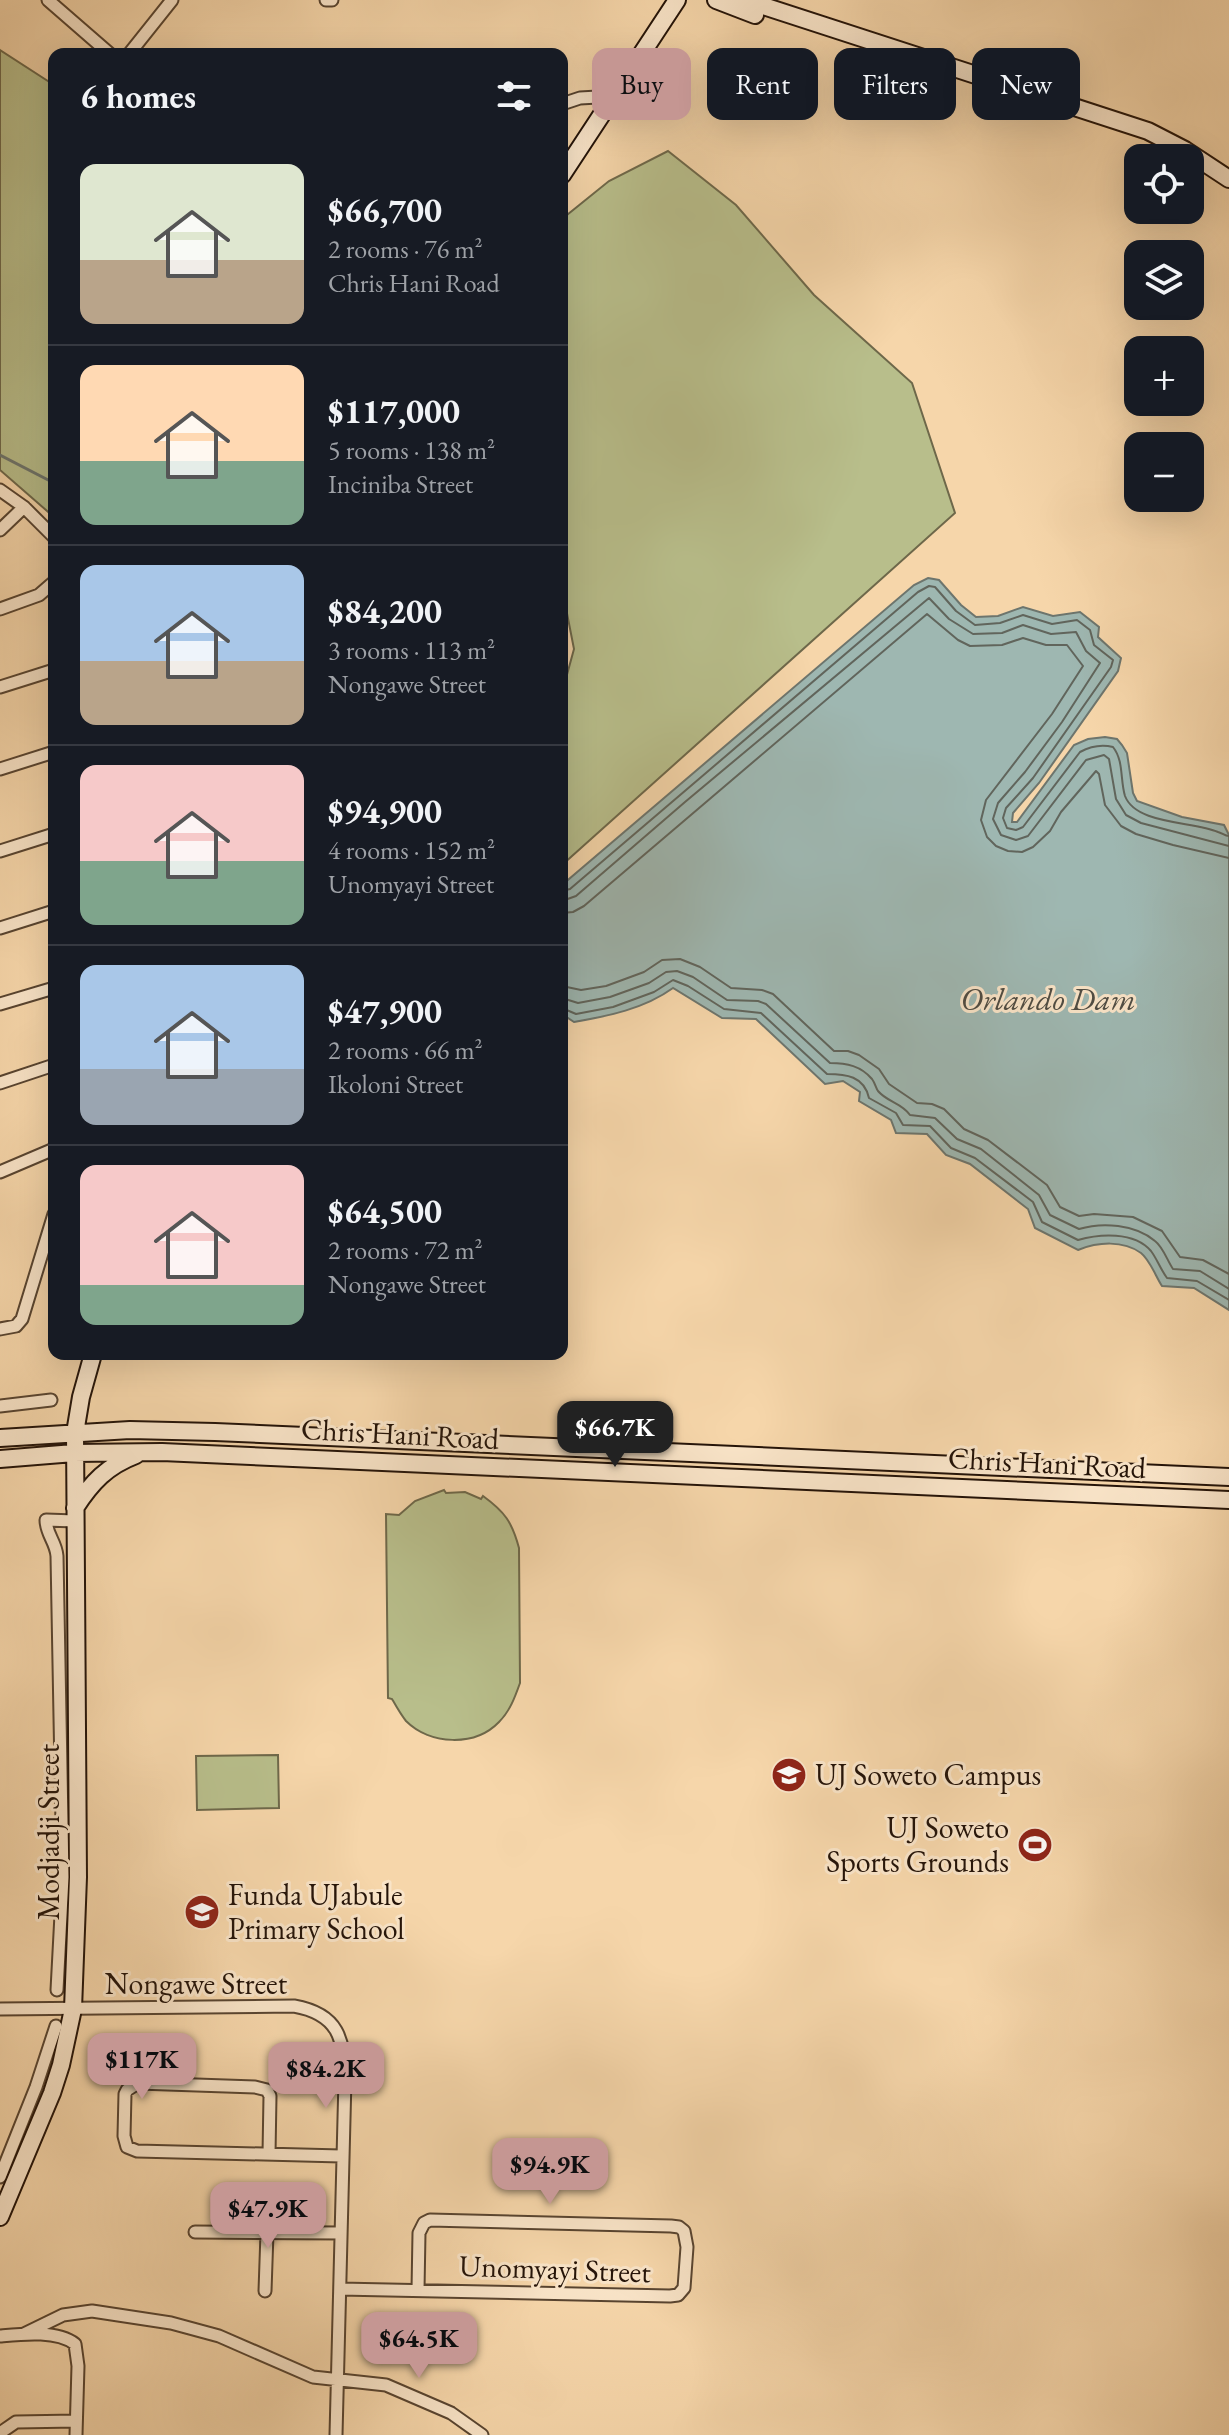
<!DOCTYPE html>
<meta charset="utf-8">
<style>
:root{--surface:#171b24;--page:#20242c;--text:#f1f3f6;--muted:#9ea1a6;--line:#363941;--accent:#c59692}
body{margin:0;font-family:"EB Garamond",serif;background:var(--page);color:var(--text);height:100vh;display:flex;flex-direction:column;font-size:30px;white-space:nowrap}
*{box-sizing:border-box;margin:0}
p{font-size:26px;color:var(--muted)}
.icon{flex:none;width:44px;height:44px;fill:none;stroke:currentColor;stroke-width:2;stroke-linecap:round;stroke-linejoin:round}
.map{position:relative;flex:1;overflow:hidden}
.drawer{position:absolute;left:48px;top:48px;width:520px;height:1312px;display:flex;flex-direction:column;background:var(--surface);border-radius:16px;box-shadow:0 8px 32px #0002}
.drawer>*{flex:none}
.banner{position:absolute;left:592px;top:48px;width:516px;height:72px;display:flex;gap:16px}
.buttons{position:absolute;left:1124px;top:144px;display:grid;gap:16px}
.buttons a{display:grid;place-items:center;width:80px;height:80px;border-radius:16px;background:var(--surface);box-shadow:0 8px 32px #0002;font-size:40px}
.price{position:absolute;translate:-50% -68px;padding:0 18px;border-radius:16px;background:var(--accent);color:#111;font-size:26px;line-height:52px;filter:drop-shadow(0 2px 4px #0008)}
.price::after{content:'';position:absolute;left:50%;top:48px;width:24px;height:18px;margin-left:-12px;background:inherit;clip-path:polygon(0 0,100% 0,50% 100%)}
.price.active{background:#222;color:#fff}
ul{padding:0;list-style:none}
li{display:flex;align-items:center;gap:24px;height:200px;padding:0 32px}
li+li{border-top:2px solid var(--line)}
li span{display:grid;place-items:center;flex:none;width:224px;height:160px;border-radius:16px;color:#555}
li>.icon{margin-inline-start:auto}
span .icon{width:96px;height:96px;fill:#fffc;stroke-width:1}
li b{font-size:34px}
h2{display:flex;justify-content:space-between;align-items:center;height:96px;padding:0 32px;font-size:34px}
.chip{padding:0 28px;border-radius:16px;background:var(--surface);box-shadow:0 8px 32px #0002;font-size:28px;line-height:72px}
.chip.active{background:var(--accent);color:#111}
.map>svg:first-child{display:block}
.green{fill:#b8be8b;stroke:#6e684a;stroke-width:2}
.water{fill:#9eb7b1;stroke:#6d756d;stroke-width:2}
.lines{fill:none;stroke-linecap:round;stroke-linejoin:round}
.shore{stroke:#61655c;stroke-width:2}
.stream{stroke:#6d756d;stroke-width:3}
.street-casing{stroke:#584430;stroke-width:15}
.secondary-casing{stroke:#241308;stroke-width:20}
.street{stroke:#f9e4c8;stroke-width:11}
.secondary{stroke:#f9e4c8;stroke-width:16}
.labels{text-anchor:middle;stroke-width:6;stroke-linejoin:round;paint-order:stroke}
.street-label{font-size:30px;fill:#241308;stroke:#f9e4c8}
.poi-label{font-size:30px;fill:#241308;stroke:#f9e4c8;text-anchor:start}
.water-label{font-size:32px;font-style:italic;fill:#4f4c43;stroke:#f9e4c8}
</style>
<div class="map">
<svg width="1229" height="2435" viewBox="0 0 1229 2435">
<rect width="100%" height="100%" fill="#f6d6aa"/>
<filter id="stains"><feTurbulence type="fractalNoise" baseFrequency=".0025" numOctaves="4"/><feColorMatrix values="0 0 0 0 .2 0 0 0 0 .09 0 0 0 0 .02 0 0 0 .5 -.17"/></filter>
<radialGradient id="worn" r=".72"><stop offset=".6" stop-color="#630" stop-opacity="0"/><stop offset="1" stop-color="#630" stop-opacity=".3"/></radialGradient>
<!-- green -->
<path class="green" d="M0,50L54,85V517L0,470Z
M668,151L736,205L814,295L912,383L955,513L562,865V693L574,649L562,588V219L609,181Z
M444,1490L446,1493L465,1492L481,1499L483,1496C505,1512 512,1522 519,1548L520,1683C515,1697 510,1711 499,1722C475,1747 430,1745 406,1721C401,1715 396,1706 392,1699L388,1698L386,1514L399,1515L415,1501Z
M278,1755L279,1808L197,1810L196,1756Z"/>
<!-- water -->
<path class="water" d="M928,578L939,580L961,605L976,617L998,616L1023,607L1053,616L1080,612L1099,627L1098,637L1121,658L1118,671L1039,783L1013,813L1012,822H1017L1074,745L1088,739L1105,737L1117,739L1122,745L1127,753L1133,793L1137,801L1182,817L1224,825L1229,835V1310L1194,1288L1162,1286C1156,1277 1150,1260 1141,1253C1123,1240 1098,1242 1078,1250L1035,1228L1028,1209L970,1164L946,1155L927,1134L896,1133L891,1120L859,1101L860,1092L843,1081L825,1084L756,1019L722,1018L673,988C644,1009 608,1016 574,1022L562,1014V885L914,585Z"/>
<g class="lines">
<!-- shore -->
<path class="shore" d="M562,891L570,889L918,592L929,586L935,587L956,611L975,625L1000,623L1023,615L1052,624L1077,620L1090,630L1094,645L1113,660L1111,667L1033,778L1006,808L1003,818L1007,828L1016,830L1023,827L1080,752C1091,746 1101,744 1113,747C1124,761 1120,780 1125,796C1136,825 1194,821 1218,832C1222,833 1225,836 1229,836
M562,901L576,896L685,802L929,598L949,619L973,634L1002,633L1023,625L1051,634L1076,632L1086,651L1100,663L1062,722L1025,772L998,803L993,819L1001,835L1016,840L1028,836L1086,760L1104,755L1109,759L1116,799L1126,815L1141,823L1229,846
M562,913L573,912L584,906L927,614L958,640L970,646L1002,645L1023,638L1046,645H1067L1083,666L1052,714L986,800L981,820L987,837L996,846L1008,851L1022,852L1033,847L1050,831L1061,812L1096,771L1099,774L1105,805L1121,826L1136,834L1173,845L1229,858
M562,986L581,990L606,986L644,972L662,960L680,959L700,967L731,988L762,990L773,994L834,1051H848L859,1055L879,1069L889,1084L917,1103L932,1104L944,1109L964,1129L988,1140L1047,1185L1060,1207L1079,1216L1094,1214L1133,1217L1162,1231L1180,1257L1203,1260L1229,1274
M562,998L578,1003L610,997L649,983L666,972L677,971L693,977L727,1000L758,1001L766,1004L830,1063C847,1063 861,1066 872,1079C875,1083 876,1088 878,1091C887,1102 902,1103 910,1115L935,1118L957,1139L981,1149L1039,1195L1050,1215L1079,1229C1102,1222 1135,1224 1155,1241C1163,1247 1167,1260 1173,1269L1200,1271L1229,1289
M562,1008L576,1014L613,1007L654,992L673,980L688,986L724,1009L761,1013L827,1074C846,1074 864,1076 869,1098L896,1113L903,1125L930,1126L951,1148L975,1158L1033,1202L1042,1222L1078,1240C1099,1234 1134,1231 1151,1251C1157,1259 1161,1270 1167,1278L1197,1281L1229,1300"/>
<!-- stream -->
<path class="stream" d="M0,455L54,483"/>
<defs>
<path id="street" d="M48,0L110,54
M326,0H332
M129,54L172,0
M562,104L580,98L615,96
M0,490L24,507L54,537
M0,530L24,507
M0,609L39,595L54,582
M0,687L54,670
M0,769L54,752
M0,851L54,834
M0,928L54,911
M0,1004L54,988
M0,1083L54,1065
M0,1172L54,1149
M0,1329L16,1326L22,1319L54,1214
M0,1406L51,1400
M57,1990L63,1877L57,1556C56,1542 46,1534 46,1520L75,1521
M0,2009L294,2006C339,2014 344,2039 345,2079L336,2435
M269,2154L270,2096L267,2090L255,2087L138,2083L127,2090L125,2094L124,2136L127,2147L137,2151L341,2156
M0,2177L36,2087L56,2026
M195,2232L341,2233
M340,2289L670,2296L678,2295L684,2288L687,2247L684,2231L679,2227L671,2226L430,2220L424,2223L419,2233L418,2290
M265,2291L267,2233
M24,2334L63,2315L92,2311L171,2323L219,2336L313,2377L386,2385L451,2413L482,2435
M0,2336C22,2334 57,2330 75,2344L78,2366L76,2435
M0,2433L16,2422L76,2421"/>
<path id="secondary" d="M716,0L755,15
M745,0L1148,131L1185,150L1229,179
M562,175L677,0
M0,1438L130,1430L215,1432L1229,1477
M0,1459L74,1453L162,1452L1229,1500
M75,1508C92,1482 107,1466 136,1455
M0,2217L52,2093L61,2065L73,2009L78,1877L75,1433L81,1397L93,1354"/>
</defs>
<!-- street casing -->
<use href="#street" class="street-casing"/>
<!-- secondary casing -->
<use href="#secondary" class="secondary-casing"/>
<!-- street -->
<use href="#street" class="street"/>
<!-- secondary -->
<use href="#secondary" class="secondary"/>
</g>
<!-- icons -->
<defs>
<symbol id="university-disc" viewBox="-11 -11 22 22"><circle r="9.5" fill="#8f2418" stroke="#f9e4c8"/><path d="M0-5L7-2L0 1L-7-2ZM-4 1L0 2.5L4 1V4Q0 6-4 4Z" fill="#fff"/></symbol>
<symbol id="stadium-disc" viewBox="-11 -11 22 22"><circle r="9.5" fill="#8f2418" stroke="#f9e4c8"/><path d="M0-5a6.5 5 0 1 0 0 10a6.5 5 0 1 0 0-10ZM-3.5-1.8h7v3.6h-7Z" fill="#fff"/></symbol>
<symbol id="school-disc" viewBox="-11 -11 22 22"><circle r="9.5" fill="#8f2418" stroke="#f9e4c8"/><path d="M0-5L7-2L0 1L-7-2ZM-4 1L0 2.5L4 1V4Q0 6-4 4Z" fill="#fff"/></symbol>
</defs>
<g fill-rule="evenodd">
<use href="#university-disc" x="769" y="1755" width="40" height="40"/>
<use href="#stadium-disc" x="1015" y="1825" width="40" height="40"/>
<use href="#school-disc" x="182" y="1892" width="40" height="40"/>
</g>
<g class="labels">
<!-- street labels -->
<g class="street-label">
<text transform="translate(400 1434) rotate(3)" y="10">Chris Hani Road</text>
<text transform="translate(1047 1463) rotate(3)" y="10">Chris Hani Road</text>
<text transform="translate(49 1832) rotate(-90)" y="10">Modjadji Street</text>
<text x="196" y="1994">Nongawe Street</text>
<text transform="translate(555 2269) rotate(2)" y="10">Unomyayi Street</text>
</g>
<!-- poi labels -->
<g class="poi-label">
<text x="815" y="1785">UJ Soweto Campus</text>
<text x="1009" y="1838" text-anchor="end">UJ Soweto<tspan x="1009" dy="34">Sports Grounds</tspan></text>
<text x="228" y="1905">Funda UJabule<tspan x="228" dy="34">Primary School</tspan></text>
</g>
<!-- water labels -->
<g class="water-label">
<text x="1048" y="1010">Orlando Dam</text>
</g>
</g>
<rect width="100%" height="100%" filter="url(#stains)"/>
<rect width="100%" height="100%" fill="url(#worn)"/>
</svg>
<div class="buttons">
<a><svg class="icon" aria-label="locate" viewBox="0 0 24 24"><circle cx="12" cy="12" r="6"/><path d="M12 2v4M12 18v4M2 12h4M18 12h4"/></svg></a>
<a><svg class="icon" aria-label="layers" viewBox="0 0 24 24"><path d="M12 4l9 5-9 5-9-5zM3 14l9 5 9-5"/></svg></a>
<a>+</a>
<a>−</a>
</div>
<b class="price active" style="left:615px;top:1469px">$66.7K</b>
<b class="price" style="left:142px;top:2101px">$117K</b>
<b class="price" style="left:326px;top:2110px">$84.2K</b>
<b class="price" style="left:550px;top:2206px">$94.9K</b>
<b class="price" style="left:268px;top:2250px">$47.9K</b>
<b class="price" style="left:419px;top:2380px">$64.5K</b>
<div class="banner">
<a class="chip active">Buy</a>
<a class="chip">Rent</a>
<a class="chip">Filters</a>
<a class="chip">New</a>
</div>
<section class="drawer">
<h2>6 homes<svg class="icon" aria-label="filters" viewBox="0 0 24 24"><path d="M4 7h16M4 17h16"/><circle cx="9" cy="7" r="2"/><circle cx="15" cy="17" r="2"/></svg></h2>
<ul>
<li><span style="background:linear-gradient(#dfe7d0 60%,#b9a48a 0)"><svg class="icon" aria-label="home" viewBox="0 0 24 24"><path d="M3 11l9-7 9 7M6 9v11h12V9"/></svg></span><div><b>$66,700</b><p>2 rooms · 76 m²</p><p>Chris Hani Road</p></div></li>
<li><span style="background:linear-gradient(#ffd9b3 60%,#7fa58c 0)"><svg class="icon" aria-label="home" viewBox="0 0 24 24"><path d="M3 11l9-7 9 7M6 9v11h12V9"/></svg></span><div><b>$117,000</b><p>5 rooms · 138 m²</p><p>Inciniba Street</p></div></li>
<li><span style="background:linear-gradient(#a9c7e8 60%,#b9a48a 0)"><svg class="icon" aria-label="home" viewBox="0 0 24 24"><path d="M3 11l9-7 9 7M6 9v11h12V9"/></svg></span><div><b>$84,200</b><p>3 rooms · 113 m²</p><p>Nongawe Street</p></div></li>
<li><span style="background:linear-gradient(#f6c9c9 60%,#7fa58c 0)"><svg class="icon" aria-label="home" viewBox="0 0 24 24"><path d="M3 11l9-7 9 7M6 9v11h12V9"/></svg></span><div><b>$94,900</b><p>4 rooms · 152 m²</p><p>Unomyayi Street</p></div></li>
<li><span style="background:linear-gradient(#a9c7e8 65%,#9aa5b1 0)"><svg class="icon" aria-label="home" viewBox="0 0 24 24"><path d="M3 11l9-7 9 7M6 9v11h12V9"/></svg></span><div><b>$47,900</b><p>2 rooms · 66 m²</p><p>Ikoloni Street</p></div></li>
<li><span style="background:linear-gradient(#f6c9c9 75%,#7fa58c 0)"><svg class="icon" aria-label="home" viewBox="0 0 24 24"><path d="M3 11l9-7 9 7M6 9v11h12V9"/></svg></span><div><b>$64,500</b><p>2 rooms · 72 m²</p><p>Nongawe Street</p></div></li>
</ul>
</section>
</div>
